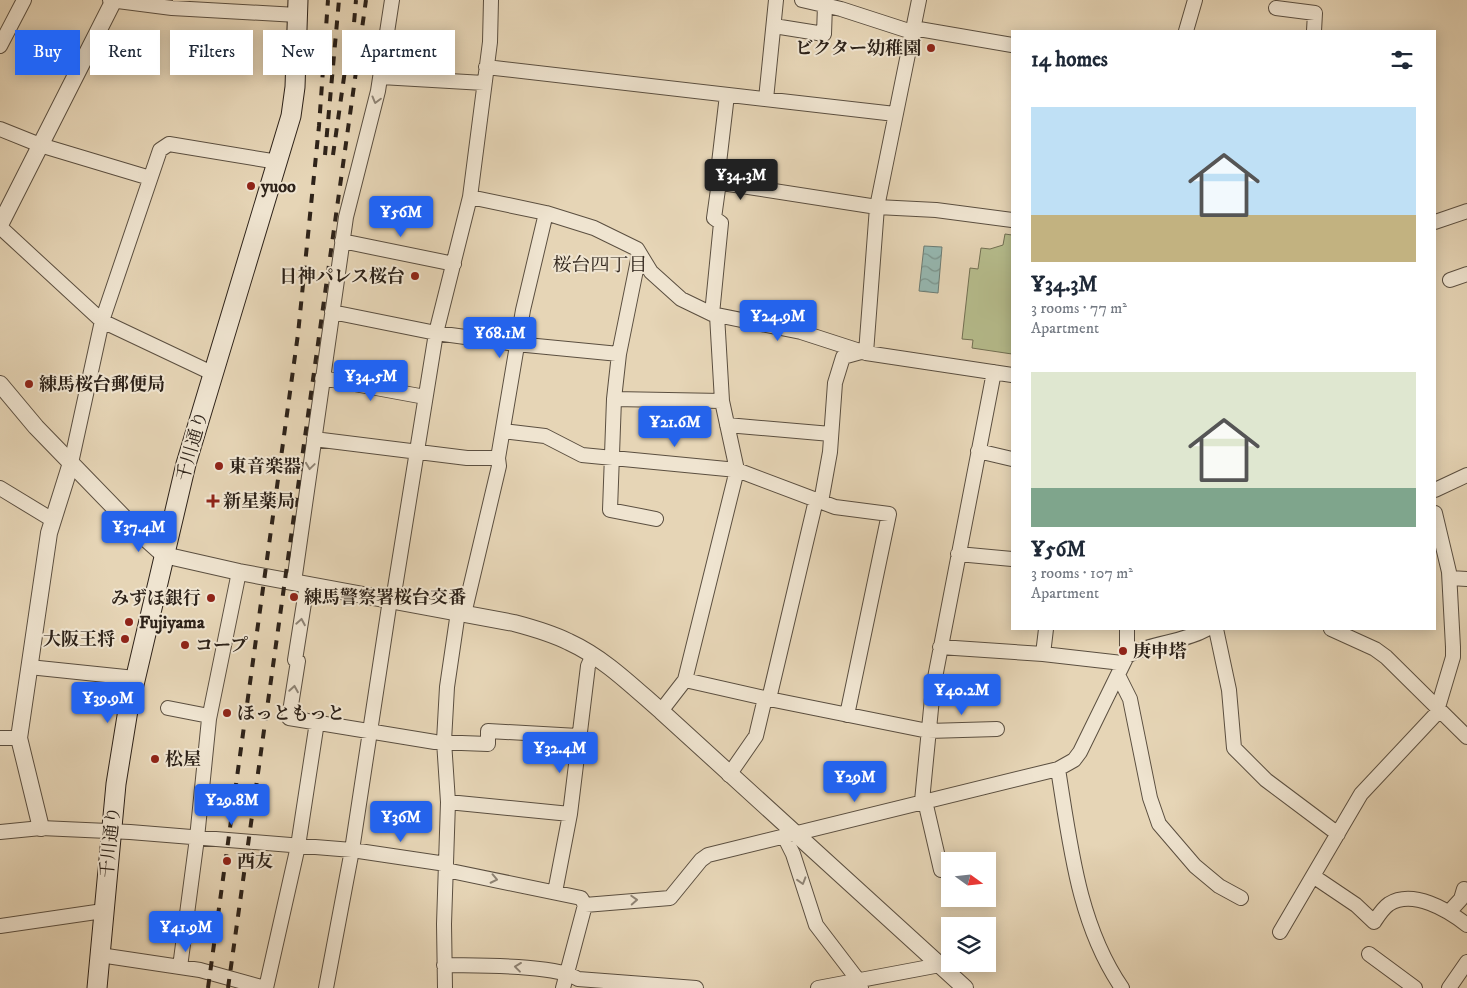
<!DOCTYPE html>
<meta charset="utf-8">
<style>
:root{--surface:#fff;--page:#f2f2f3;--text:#1f2937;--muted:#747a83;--accent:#2563eb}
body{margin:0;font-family:"IM FELL DW Pica","Noto Serif JP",serif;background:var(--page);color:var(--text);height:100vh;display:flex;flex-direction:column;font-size:19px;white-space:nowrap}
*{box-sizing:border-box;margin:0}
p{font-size:16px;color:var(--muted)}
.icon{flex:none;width:28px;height:28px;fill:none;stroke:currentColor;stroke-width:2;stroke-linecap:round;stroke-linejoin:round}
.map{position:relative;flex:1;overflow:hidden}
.side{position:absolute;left:1011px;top:30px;width:425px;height:600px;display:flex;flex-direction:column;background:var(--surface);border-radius:0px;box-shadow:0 2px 12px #0003}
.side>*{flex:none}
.guide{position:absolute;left:15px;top:30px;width:475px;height:45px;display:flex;gap:10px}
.needle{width:32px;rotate:105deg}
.fabs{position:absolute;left:941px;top:852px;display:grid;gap:10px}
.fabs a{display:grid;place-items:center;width:55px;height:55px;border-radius:0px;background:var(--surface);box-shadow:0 2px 12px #0003;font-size:25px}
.price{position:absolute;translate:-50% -42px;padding:0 11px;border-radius:5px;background:var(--accent);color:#fff;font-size:16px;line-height:32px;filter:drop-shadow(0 1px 2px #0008)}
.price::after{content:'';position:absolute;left:50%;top:30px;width:15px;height:11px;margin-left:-8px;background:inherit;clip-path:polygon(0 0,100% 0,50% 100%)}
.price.selected{background:#222;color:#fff}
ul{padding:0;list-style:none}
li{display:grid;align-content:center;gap:10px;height:265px;padding:0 20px}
li span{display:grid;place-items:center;height:155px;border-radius:0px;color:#555}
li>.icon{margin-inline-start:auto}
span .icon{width:90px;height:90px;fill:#fffc;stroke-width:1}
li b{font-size:21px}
h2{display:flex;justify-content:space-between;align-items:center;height:60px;padding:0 20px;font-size:21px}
.pill{padding:0 18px;border-radius:0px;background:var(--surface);box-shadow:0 2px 12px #0003;font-size:18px;line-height:45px}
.pill.selected{background:var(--accent);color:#fff}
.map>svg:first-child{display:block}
.grass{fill:#b6bd8d;stroke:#727053}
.water{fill:url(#water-waves);stroke:#6c7c74}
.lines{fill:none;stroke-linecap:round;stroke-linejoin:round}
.minor-casing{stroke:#5b4f40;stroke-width:16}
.tertiary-casing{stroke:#5b4f40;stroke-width:18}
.secondary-casing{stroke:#2d2219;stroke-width:21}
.minor{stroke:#efe4d0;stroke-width:14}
.tertiary{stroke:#efe4d0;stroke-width:16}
.secondary{stroke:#efe4d0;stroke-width:19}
.rail{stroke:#2d2219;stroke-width:4;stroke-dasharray:9 9;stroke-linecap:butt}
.oneway{stroke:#8e8374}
.poi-dot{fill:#8f2418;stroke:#efe4d0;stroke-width:2}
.labels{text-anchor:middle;stroke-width:4;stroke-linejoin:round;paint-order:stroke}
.poi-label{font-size:18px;font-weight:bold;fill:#2d2219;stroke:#efe4d0;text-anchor:start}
.street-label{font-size:18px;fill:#2d2219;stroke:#efe4d0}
.neighbourhood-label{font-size:19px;fill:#2d2219;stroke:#efe4d0}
</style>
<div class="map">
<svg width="1467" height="988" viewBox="0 0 1467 988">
<defs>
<pattern id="water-waves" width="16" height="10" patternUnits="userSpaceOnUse" patternTransform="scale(1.25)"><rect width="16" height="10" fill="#96b8b1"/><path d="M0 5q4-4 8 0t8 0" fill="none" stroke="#7b958f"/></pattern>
</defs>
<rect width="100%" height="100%" fill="#e6d5b6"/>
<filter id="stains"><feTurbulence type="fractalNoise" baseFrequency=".004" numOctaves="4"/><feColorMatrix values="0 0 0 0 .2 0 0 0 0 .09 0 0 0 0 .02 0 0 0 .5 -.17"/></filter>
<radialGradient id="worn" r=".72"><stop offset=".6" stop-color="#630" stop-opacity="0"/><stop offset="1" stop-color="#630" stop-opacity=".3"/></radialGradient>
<!-- grass -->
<path class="grass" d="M1005,234L1012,235V354L972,348L973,340L962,339L970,268L978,269L981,248L990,249L1003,245Z"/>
<!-- water -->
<path class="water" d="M924,246L942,247L938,293L919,291Z"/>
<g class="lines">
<defs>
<path id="minor" d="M110,0L172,8L297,15
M802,0L841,9L912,32
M1276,8L1315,13L1314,31
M774,26L824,34L825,5
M913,28L1012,45
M1186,31L1195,0
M0,46L24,0
M486,67L895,114
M381,77L484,83
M727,95L717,180L722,183L877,207L936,210L1012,220
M766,99L776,0
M0,129L40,145L150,178
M470,197L546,213L594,228L637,249L651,272L681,299L712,314L801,332L866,353L1012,375
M1435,222L1467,211
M0,227L102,321L214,374
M342,241L454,264
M639,255L619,354L614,399L610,510L656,519
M1450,280L1467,274
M332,312L436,333L516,344L619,354
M712,314L721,223L714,218L719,182
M866,353L877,207L919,0
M322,378L425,397
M614,399L722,401
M727,425L831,434
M503,431L545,436L582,455L737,470L835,507L889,514L847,715
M314,439L467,458H498L523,310L546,213
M978,451L1012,459
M71,463L102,321L160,150L169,144L278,162
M0,488L51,519
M1435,490L1467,475
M821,502L830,452L835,383L843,357L861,352
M958,554L1012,559
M1450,578L1467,579
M294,582L346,217L378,91L392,0
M393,600L436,333L470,197L490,42L491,0
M464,614L499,466L498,458
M1127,629V656
M1216,629L1229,690L1234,748L1266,780L1338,834
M1331,629L1375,649L1386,657L1467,737
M940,647L1043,654L1122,663
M1043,654L1046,629
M295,660L307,584
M298,661L289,718L435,742L488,744V731L578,736
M29,667L135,678
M1118,675L1130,699L1150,798L1159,824L1195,866L1219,886L1241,898
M685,680L769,699L928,731L997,729
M769,699L816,500
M168,708L209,716
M661,711L685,680L737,470L722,401L717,315
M0,738H19
M1058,769C1070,843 1078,924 1122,988
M729,775L756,736L765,698
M922,801L933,688L994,372
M925,801L941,870
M448,802L570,814
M0,832L41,828L130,832L352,850L446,864
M784,836L793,854L816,925L858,980L861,988
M446,870L581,898L585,905L563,988
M1313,876L1356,905L1374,922C1378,916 1383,908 1389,904C1413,889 1448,910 1467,925
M555,892L570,814L588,666L593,655
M585,905L670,898L701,860L708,855L1058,769L1074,760L1080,752L1127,656C1152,642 1182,643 1207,629
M1450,911L1461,899L1464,889
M0,926L103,911
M1280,932L1361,794L1436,714L1453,657V647L1449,572L1435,513
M1369,954L1415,988
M100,955L200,970L265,988
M444,965C473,966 556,964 578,979L696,988
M180,967L197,838L209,719L239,572
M266,988L298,846L317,722
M326,988L352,850L390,600
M445,988L444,924L448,802L444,741L447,687L458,612
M818,988L940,965
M1449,988L1467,962"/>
<path id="tertiary" d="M0,225L114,0
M0,384L36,427L135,529L164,555L239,572L514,623C533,628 551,633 569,642C604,658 632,686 661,711L965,988
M41,828L19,738L49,533L71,463"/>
<path id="secondary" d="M97,988L116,784L128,710L186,464L291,116L295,87L298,0"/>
</defs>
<!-- minor casing -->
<use href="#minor" class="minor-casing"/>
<!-- tertiary casing -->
<use href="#tertiary" class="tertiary-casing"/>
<!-- secondary casing -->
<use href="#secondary" class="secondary-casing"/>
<!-- minor -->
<use href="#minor" class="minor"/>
<!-- tertiary -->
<use href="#tertiary" class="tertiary"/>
<!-- secondary -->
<use href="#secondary" class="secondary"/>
<!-- rail -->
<path class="rail" d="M351,58L356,0
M325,155L339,0
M333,155L348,49
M208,988L298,334L319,126L328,0
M228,988L366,0"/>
</g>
<!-- one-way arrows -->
<defs><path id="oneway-chevron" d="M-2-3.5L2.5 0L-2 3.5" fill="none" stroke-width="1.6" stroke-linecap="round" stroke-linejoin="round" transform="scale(1.25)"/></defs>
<g class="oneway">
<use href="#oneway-chevron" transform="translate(376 100) rotate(105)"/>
<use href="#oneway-chevron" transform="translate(310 466) rotate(98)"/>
<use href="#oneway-chevron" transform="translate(301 622) rotate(-80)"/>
<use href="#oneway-chevron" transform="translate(294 689) rotate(-81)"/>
<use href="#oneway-chevron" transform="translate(494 879) rotate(12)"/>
<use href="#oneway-chevron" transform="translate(802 881) rotate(73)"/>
<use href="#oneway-chevron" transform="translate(634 900) rotate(-3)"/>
<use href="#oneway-chevron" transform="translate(518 967) rotate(-173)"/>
</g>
<!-- markers -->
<g class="poi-dot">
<circle cx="931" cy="48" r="5"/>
<circle cx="251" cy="186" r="5"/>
<circle cx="415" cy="276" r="5"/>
<circle cx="29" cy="384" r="5"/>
<circle cx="219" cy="466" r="5"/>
<path d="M210.5 493.5h5v5h5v5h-5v5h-5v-5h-5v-5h5z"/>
<circle cx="294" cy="597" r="5"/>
<circle cx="211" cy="598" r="5"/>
<circle cx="129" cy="622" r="5"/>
<circle cx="125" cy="639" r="5"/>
<circle cx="185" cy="645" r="5"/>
<circle cx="1123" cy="651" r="5"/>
<circle cx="227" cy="713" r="5"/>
<circle cx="155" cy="759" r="5"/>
<circle cx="227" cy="861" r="5"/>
</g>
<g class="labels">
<!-- poi labels -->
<g class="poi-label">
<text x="921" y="54" text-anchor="end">ビクター幼稚園</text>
<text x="261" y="192">yuoo</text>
<text x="405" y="282" text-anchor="end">日神パレス桜台</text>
<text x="39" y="390">練馬桜台郵便局</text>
<text x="229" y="472">東音楽器</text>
<text x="223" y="507">新星薬局</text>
<text x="304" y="603">練馬警察署桜台交番</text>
<text x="201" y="604" text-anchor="end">みずほ銀行</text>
<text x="139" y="628">Fujiyama</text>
<text x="115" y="645" text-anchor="end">大阪王将</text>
<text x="195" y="651">コープ</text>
<text x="1133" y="657">庚申塔</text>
<text x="237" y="719">ほっともっと</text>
<text x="165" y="765">松屋</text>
<text x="237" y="867">西友</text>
</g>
<!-- street labels -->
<g class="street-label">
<text transform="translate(192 446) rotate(-74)" y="6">千川通り</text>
<text transform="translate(110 842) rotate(-84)" y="6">千川通り</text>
</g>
<!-- neighbourhood labels -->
<g class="neighbourhood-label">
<text x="600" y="271">桜台四丁目</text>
</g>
</g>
<rect width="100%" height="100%" filter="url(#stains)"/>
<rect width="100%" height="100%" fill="url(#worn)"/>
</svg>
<div class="fabs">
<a><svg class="needle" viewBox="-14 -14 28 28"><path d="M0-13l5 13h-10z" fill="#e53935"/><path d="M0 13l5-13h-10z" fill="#747a83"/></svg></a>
<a><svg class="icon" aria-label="layers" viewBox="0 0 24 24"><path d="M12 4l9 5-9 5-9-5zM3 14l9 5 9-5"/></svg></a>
</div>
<b class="price selected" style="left:741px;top:201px">¥34.3M</b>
<b class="price" style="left:401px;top:238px">¥56M</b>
<b class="price" style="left:778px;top:342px">¥24.9M</b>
<b class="price" style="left:500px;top:359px">¥68.1M</b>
<b class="price" style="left:371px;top:402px">¥34.5M</b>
<b class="price" style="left:675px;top:448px">¥21.6M</b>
<b class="price" style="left:139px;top:553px">¥37.4M</b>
<b class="price" style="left:962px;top:716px">¥40.2M</b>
<b class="price" style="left:108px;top:724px">¥39.9M</b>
<b class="price" style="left:560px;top:774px">¥32.4M</b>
<b class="price" style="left:855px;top:803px">¥29M</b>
<b class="price" style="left:232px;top:826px">¥29.8M</b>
<b class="price" style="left:401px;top:843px">¥36M</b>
<b class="price" style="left:186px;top:953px">¥41.9M</b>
<div class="guide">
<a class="pill selected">Buy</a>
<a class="pill">Rent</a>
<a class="pill">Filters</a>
<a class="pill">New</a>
<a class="pill">Apartment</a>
</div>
<section class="side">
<h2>14 homes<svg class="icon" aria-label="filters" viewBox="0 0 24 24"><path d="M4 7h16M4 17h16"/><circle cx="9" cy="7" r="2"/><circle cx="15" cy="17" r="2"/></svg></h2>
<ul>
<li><span style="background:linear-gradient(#bfe0f5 70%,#c2b280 0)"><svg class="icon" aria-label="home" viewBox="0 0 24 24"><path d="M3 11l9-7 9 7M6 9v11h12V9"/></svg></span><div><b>¥34.3M</b><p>3 rooms · 77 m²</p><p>Apartment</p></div></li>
<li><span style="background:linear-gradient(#dfe7d0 75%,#7fa58c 0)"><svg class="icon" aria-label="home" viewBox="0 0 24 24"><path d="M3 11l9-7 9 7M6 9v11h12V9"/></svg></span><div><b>¥56M</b><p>3 rooms · 107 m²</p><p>Apartment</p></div></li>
</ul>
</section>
</div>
